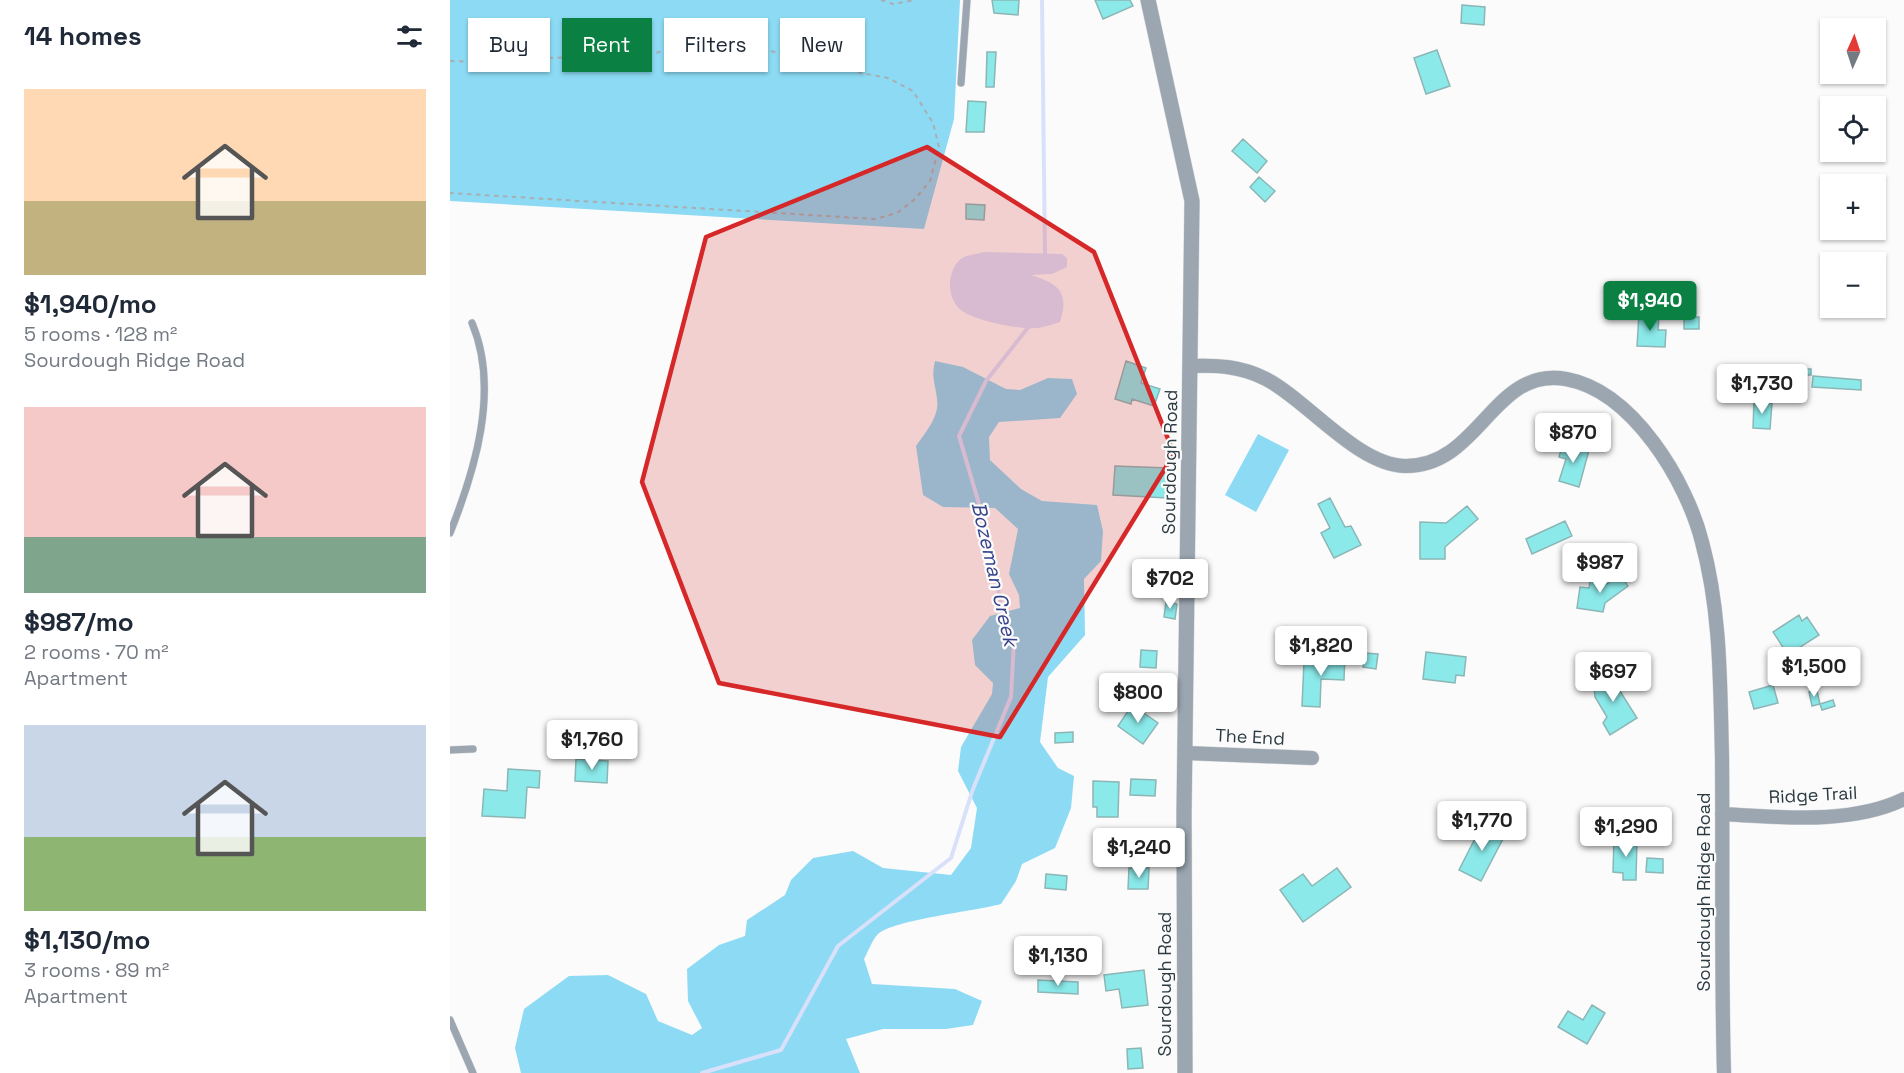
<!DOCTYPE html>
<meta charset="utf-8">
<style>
:root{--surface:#fff;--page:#f2f2f3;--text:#1f2937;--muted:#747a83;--accent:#0b8043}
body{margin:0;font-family:"Space Grotesk",sans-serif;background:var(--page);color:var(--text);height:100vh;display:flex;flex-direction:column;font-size:22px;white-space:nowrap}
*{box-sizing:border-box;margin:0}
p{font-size:20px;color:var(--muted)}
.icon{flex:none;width:33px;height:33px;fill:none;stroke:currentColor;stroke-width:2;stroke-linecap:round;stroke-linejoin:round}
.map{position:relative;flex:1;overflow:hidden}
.side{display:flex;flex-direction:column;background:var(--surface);width:450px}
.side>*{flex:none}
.banner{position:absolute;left:18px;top:18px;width:570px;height:54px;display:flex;gap:12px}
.needle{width:39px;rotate:3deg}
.buttons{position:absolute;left:1370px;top:18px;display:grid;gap:12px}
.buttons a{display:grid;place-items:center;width:66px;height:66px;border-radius:0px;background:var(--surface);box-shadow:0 2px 4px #0004;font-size:30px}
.price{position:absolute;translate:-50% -51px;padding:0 14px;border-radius:6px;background:#fff;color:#222;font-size:20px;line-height:39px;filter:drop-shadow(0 2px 3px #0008)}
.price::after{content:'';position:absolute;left:50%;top:36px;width:18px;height:14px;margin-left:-9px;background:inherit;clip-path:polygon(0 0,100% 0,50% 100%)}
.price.current{background:var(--accent);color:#fff}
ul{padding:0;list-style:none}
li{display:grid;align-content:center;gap:12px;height:318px;padding:0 24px}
li span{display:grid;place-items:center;height:186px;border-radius:0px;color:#555}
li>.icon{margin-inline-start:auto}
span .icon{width:108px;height:108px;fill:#fffc;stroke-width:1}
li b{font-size:26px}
h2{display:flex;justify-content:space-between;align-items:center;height:72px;padding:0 24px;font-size:26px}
.chip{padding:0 21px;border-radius:0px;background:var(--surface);box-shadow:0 2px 4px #0004;font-size:21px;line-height:54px}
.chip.current{background:var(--accent);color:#fff}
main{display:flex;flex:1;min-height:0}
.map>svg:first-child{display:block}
.green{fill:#8cdaf4}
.water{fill:#d9e0fa}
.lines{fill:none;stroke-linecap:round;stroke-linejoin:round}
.stream{stroke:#d9e0fa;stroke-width:4}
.building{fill:#8be9e9;stroke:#8cb6b6;stroke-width:1.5}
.service-casing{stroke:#d6d8da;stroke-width:8}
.minor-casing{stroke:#d6d8da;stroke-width:15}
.tertiary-casing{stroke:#d6d8da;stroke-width:16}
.path{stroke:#a8aeb1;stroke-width:2;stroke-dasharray:4.5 4.5;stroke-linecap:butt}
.service{stroke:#9ba6b1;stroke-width:7}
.minor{stroke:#9ba6b1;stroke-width:14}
.tertiary{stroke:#9ba6b1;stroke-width:15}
.marked{fill:#d62828;fill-opacity:0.2;stroke:#d62828;stroke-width:4.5;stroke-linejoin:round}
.labels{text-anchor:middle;stroke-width:4.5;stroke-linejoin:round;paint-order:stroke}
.street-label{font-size:18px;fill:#2b3b41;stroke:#fbfbfb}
.water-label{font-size:20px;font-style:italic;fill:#36428a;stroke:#fbfbfb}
</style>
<main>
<section class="side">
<h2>14 homes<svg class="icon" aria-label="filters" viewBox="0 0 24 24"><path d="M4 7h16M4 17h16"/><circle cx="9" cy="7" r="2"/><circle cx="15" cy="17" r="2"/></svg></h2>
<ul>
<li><span style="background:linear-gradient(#ffd9b3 60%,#c2b280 0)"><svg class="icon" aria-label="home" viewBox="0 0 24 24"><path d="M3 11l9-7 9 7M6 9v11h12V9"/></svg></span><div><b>$1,940/mo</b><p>5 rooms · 128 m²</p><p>Sourdough Ridge Road</p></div></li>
<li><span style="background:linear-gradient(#f6c9c9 70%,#7fa58c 0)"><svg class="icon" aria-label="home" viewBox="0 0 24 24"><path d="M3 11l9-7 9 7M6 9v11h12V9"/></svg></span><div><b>$987/mo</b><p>2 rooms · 70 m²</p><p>Apartment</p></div></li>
<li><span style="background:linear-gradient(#c9d6e8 60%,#8fb573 0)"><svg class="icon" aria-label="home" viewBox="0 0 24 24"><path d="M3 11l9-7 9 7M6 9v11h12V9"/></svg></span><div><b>$1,130/mo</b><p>3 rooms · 89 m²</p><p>Apartment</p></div></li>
</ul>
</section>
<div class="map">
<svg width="1454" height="1073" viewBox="0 0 1454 1073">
<rect width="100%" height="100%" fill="#fbfbfb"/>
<!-- green -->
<path class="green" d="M0,0H510L504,119L474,229L0,201Z
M485,361L513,367L556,389L570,390L598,378L622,379L627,394L610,418L549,422L539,437L540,460L571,489L592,501L647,505L653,531L651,561L634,579L635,635L598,677L590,742L608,768L624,776L621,808L605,848L572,864L566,881L551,904C525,911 443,920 428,934C422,940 418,952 414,959L422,984L505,989L532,1001L523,1025L496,1029H433L396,1039L410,1073H71L65,1048L74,1009L119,976L158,975L196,994L208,1021L242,1035L252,1028L238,1001L237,969L269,945L295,936L297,920L335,895L341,880L363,858L403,851L433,868L501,875L521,848L527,808L508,771L511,747L542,694L543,683L525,665L522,640L540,616L570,608L569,595L559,574L568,529L545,508L493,507L473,495L466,446C475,433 490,416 487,399C485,382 481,378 485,361Z
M808,434L839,450L806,512L775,495Z"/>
<!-- water -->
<path class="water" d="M534,252L612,254L617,258V267L602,274L581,275C608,284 620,291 610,322C603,324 595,327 588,328C570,330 527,321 512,311C496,300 496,269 512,258C517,255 527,254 534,252Z"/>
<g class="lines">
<!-- stream -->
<path class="stream" d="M592,0L595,257
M252,1073L331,1050L388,946L501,858L523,789L561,697L564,641L555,626L537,531L509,436L536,381L580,325"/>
</g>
<!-- building -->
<path class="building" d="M542,0H569L568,15L544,13Z
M645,0H680L683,6L653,19Z
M1012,5L1035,7L1034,25L1011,23Z
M987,50L1000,86L976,94L964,58Z
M537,52H546L544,87H536Z
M518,101L536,102L534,132H516Z
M793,139L817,161L807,173L782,151Z
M809,177L825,191L815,202L800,187Z
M516,204L535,205L534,220L516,219Z
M1189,314L1209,315L1208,330H1216L1215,347L1187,346Z
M1234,317H1249V329H1234Z
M676,361L696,368L691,383L710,389L704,406L682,399L681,404L665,399Z
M1349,369H1361V375H1349Z
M1363,376L1411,380V390L1362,387Z
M1304,402L1322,403L1320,429L1303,428Z
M1113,443L1139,450L1129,487L1109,481L1116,459L1109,457Z
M665,466L719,468L717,498L663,495Z
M880,498L895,527L901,526L911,545L884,558L871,533L880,528L868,504Z
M1017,506L1028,519L995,547V559H970V522L996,523Z
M1115,521L1122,536L1082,554L1076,539Z
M1170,574L1178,586L1155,603L1153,612L1127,608L1130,587L1139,588L1140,581L1157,584Z
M716,602L727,604L725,619L714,617Z
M1349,615L1352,621L1357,617L1369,635L1338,655L1323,632Z
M691,650L707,651L706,668L690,667Z
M875,652L895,653L894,680L871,679L870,707L852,706L854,662L875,663Z
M976,652L1016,657L1014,676L1006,675L1005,683L973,679Z
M915,653L928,654L926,669L913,667Z
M1167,675L1168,688L1187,718L1160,735L1153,723L1157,717L1145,697L1143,676Z
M1323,685L1328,703L1304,709L1299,692Z
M1367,691L1370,704L1362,706L1359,692Z
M1383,700L1385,706L1372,710L1370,704Z
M682,705L708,723L693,744L668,726Z
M623,732V742L605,743V733Z
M126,759L158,761L157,783L125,781Z
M58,769L90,771L89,788L77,787L75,818L32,816L34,789L57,791Z
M681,779L706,780L705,796L680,795Z
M643,781L669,782L668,817H647V807H643Z
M1194,816L1212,827L1204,840L1186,828Z
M1033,823L1055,835L1031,881L1009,870Z
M1164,838H1187L1186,880H1173V873L1163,872Z
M1197,858L1213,859V873L1196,872Z
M679,868H699L698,889H678Z
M887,868L901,887L853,922L830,890L853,874L862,886Z
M596,874L617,876L616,890L595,888Z
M694,970L698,1005L672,1008L669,989L656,991L654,975Z
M588,980L628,982V994L588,992Z
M1142,1005L1155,1013L1137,1044L1108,1027L1118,1011L1133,1020Z
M691,1048L693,1068L678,1069L677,1049Z"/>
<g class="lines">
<defs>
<path id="service" d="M511,83L517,0
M0,533C25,470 50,389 22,323
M0,750L23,749
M0,1020L23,1073"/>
<path id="minor" d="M740,366C767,365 791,366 816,379C857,400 908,466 956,466C1030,466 1043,366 1116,379C1183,391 1237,482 1252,542C1271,612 1270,684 1272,756C1273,862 1271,967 1274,1073
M736,753L862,758
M1272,814C1330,817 1401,825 1454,799"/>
<path id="tertiary" d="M698,0L742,201L734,814L735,1073"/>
</defs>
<!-- service casing -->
<use href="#service" class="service-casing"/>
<!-- minor casing -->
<use href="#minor" class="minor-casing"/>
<!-- tertiary casing -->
<use href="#tertiary" class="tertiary-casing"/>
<!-- path -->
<path class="path" d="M431,0L443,4L465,0
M0,61L60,63L92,58L190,56L259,42H288L354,60L381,62L406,72L438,78L463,91L483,123L489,147L480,181L465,199L447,213L425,219L0,193"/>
<!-- service -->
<use href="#service" class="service"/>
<!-- minor -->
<use href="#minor" class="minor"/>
<!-- tertiary -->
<use href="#tertiary" class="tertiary"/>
</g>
<!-- marked area -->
<path class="marked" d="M477,147L644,252L724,454L550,737L269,683L192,482L256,237Z"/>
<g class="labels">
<!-- street labels -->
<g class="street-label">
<text transform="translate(720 462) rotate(-89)" y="6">Sourdough Road</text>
<text transform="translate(800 737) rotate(3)" y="6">The End</text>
<text transform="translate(1363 795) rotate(-3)" y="6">Ridge Trail</text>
<text transform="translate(1254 892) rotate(-90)" y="6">Sourdough Ridge Road</text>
<text transform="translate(715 984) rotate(-90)" y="6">Sourdough Road</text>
</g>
<!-- water labels -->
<g class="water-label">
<text transform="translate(545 574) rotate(77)" y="7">Bozeman Creek</text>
</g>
</g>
</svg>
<div class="buttons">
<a><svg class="needle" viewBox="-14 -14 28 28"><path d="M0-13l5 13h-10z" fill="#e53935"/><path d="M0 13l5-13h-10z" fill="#747a83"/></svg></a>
<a><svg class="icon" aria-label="locate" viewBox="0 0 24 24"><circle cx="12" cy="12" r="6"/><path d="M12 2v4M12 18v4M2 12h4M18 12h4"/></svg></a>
<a>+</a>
<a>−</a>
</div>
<b class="price current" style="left:1200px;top:332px">$1,940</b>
<b class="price" style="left:1312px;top:415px">$1,730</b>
<b class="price" style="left:1123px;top:464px">$870</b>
<b class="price" style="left:1150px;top:594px">$987</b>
<b class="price" style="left:720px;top:610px">$702</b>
<b class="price" style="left:871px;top:677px">$1,820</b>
<b class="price" style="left:1364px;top:698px">$1,500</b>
<b class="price" style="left:1163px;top:703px">$697</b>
<b class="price" style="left:688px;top:724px">$800</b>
<b class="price" style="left:142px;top:771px">$1,760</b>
<b class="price" style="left:1032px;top:852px">$1,770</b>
<b class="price" style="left:1176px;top:858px">$1,290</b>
<b class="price" style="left:689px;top:879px">$1,240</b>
<b class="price" style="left:608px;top:987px">$1,130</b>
<div class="banner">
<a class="chip">Buy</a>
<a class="chip current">Rent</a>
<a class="chip">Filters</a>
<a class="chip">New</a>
</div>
</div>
</main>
